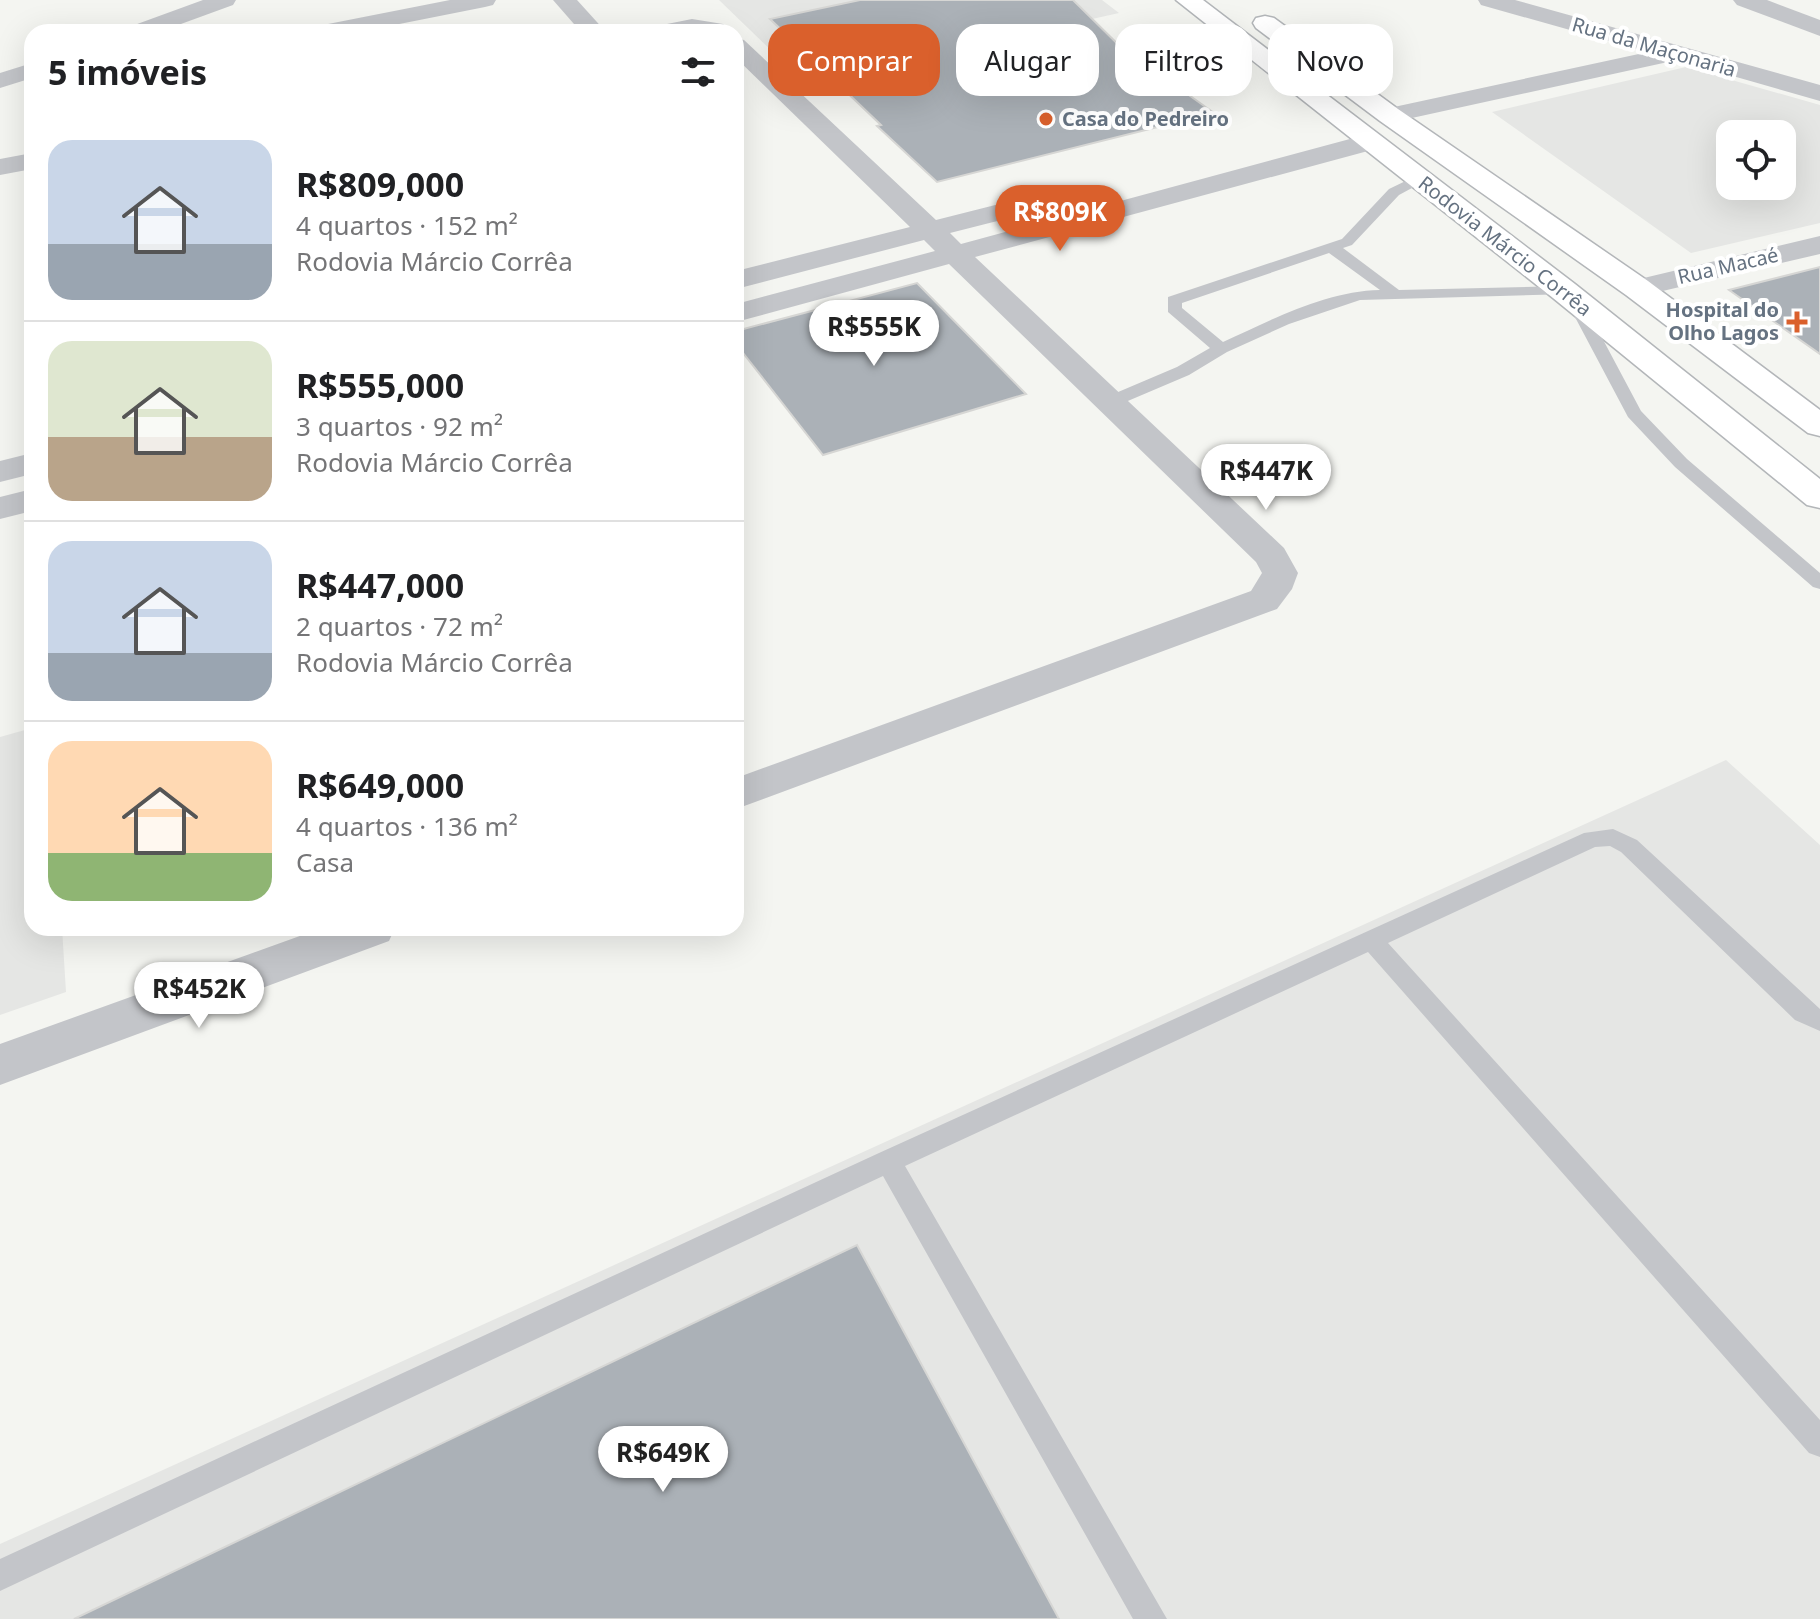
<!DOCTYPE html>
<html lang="pt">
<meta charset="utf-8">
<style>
:root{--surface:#fff;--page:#f2f2f2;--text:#202124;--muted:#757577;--line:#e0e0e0;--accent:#da602c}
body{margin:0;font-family:"Noto Sans",sans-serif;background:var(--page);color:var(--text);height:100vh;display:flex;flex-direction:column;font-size:30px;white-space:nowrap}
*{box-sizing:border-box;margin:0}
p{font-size:26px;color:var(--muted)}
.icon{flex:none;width:44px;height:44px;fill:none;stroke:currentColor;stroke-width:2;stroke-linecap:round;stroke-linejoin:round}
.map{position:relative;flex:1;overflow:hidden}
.sheet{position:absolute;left:24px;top:24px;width:720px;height:912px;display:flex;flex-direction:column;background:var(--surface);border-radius:24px;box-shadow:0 8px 32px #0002}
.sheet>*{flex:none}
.hud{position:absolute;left:768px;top:24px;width:760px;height:72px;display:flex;gap:16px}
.tools{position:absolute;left:1716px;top:120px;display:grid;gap:16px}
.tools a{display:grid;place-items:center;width:80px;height:80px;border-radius:16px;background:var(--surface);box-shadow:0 8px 32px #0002;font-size:40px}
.price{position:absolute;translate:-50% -68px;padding:0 18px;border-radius:28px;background:#fff;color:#222;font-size:26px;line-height:52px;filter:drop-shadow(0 2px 4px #0008)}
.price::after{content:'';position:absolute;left:50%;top:48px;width:24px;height:18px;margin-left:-12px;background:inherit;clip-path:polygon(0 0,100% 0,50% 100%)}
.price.selected{background:var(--accent);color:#fff}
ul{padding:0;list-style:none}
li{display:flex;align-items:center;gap:24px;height:200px;padding:0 24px}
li+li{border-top:2px solid var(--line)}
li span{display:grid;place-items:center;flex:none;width:224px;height:160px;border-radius:24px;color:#555}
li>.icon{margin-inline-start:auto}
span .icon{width:96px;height:96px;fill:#fffc;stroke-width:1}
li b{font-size:34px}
h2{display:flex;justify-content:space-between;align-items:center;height:96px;padding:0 24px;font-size:34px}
.pill{padding:0 28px;border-radius:24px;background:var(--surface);box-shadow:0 8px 32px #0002;font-size:28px;line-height:72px}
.pill.selected{background:var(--accent);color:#fff}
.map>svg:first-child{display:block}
.built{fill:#e5e6e4;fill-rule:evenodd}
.building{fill:#abb1b7;stroke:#d6d6d4;stroke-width:2}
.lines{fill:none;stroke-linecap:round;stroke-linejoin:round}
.trunk-casing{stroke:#b3b6b9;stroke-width:3}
.service{fill:#c3c5c9;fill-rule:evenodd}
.minor{fill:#c3c5c9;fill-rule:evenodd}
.tertiary{fill:#c3c5c9;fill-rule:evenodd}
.trunk{fill:#fff;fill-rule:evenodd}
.poi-dot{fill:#da602c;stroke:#fff;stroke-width:3}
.labels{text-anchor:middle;stroke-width:8;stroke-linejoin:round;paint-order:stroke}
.far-street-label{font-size:20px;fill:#657281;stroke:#fff}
.far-poi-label{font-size:20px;font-weight:bold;fill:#657281;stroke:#fff;text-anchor:start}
</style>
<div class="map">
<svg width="1820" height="1619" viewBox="0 0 1820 1619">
<rect width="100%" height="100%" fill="#f4f5f1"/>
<!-- built -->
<path class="built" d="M719,0H1102L1119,13L805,83Z
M1686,67L1820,105V223L1691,253L1492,112ZM1782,134V186H1730V134Z
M32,728V928H62L66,992L0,1015V737Z
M1726,760L1820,845V1619H0V1544Z"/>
<!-- building -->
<path class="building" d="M860,0H1073L1139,65L1144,63L1214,113L937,182L877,126L881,125L770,19Z
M1820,267V354L1729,290Z
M917,283L1026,394L823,455L736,344V331Z
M857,1245L1059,1619H74Z"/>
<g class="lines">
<defs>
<path id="trunk" d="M1176,0H1203L1575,284L1820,479V508L1807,505L1553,298Z
M1265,16L1274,18L1398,109L1648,281L1820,410V436L1808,433L1626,295L1380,121L1256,28L1253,23L1256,18Z"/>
</defs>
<!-- trunk casing -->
<use href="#trunk" class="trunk-casing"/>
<!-- service -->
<path class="service" d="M1418,175L1423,176V182L1399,195L1352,245L1343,248L1399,290L1564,286L1572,291L1570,294L1360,300L1289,324L1227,352L1189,375L1116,406H1104L1102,402L1104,398L1177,367L1210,348L1168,312V297L1342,239L1389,189ZM1329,253L1380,290C1326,291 1271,320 1223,342L1182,308V303Z
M1575,297L1583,302L1641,411L1687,459L1820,573V589L1813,587L1675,467L1628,417L1567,302Z
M1613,829L1637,840L1820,1009V1031L1795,1020L1621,852L1610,846L1595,847L1388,943L1820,1420V1457L1809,1453L1368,952L905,1166L1167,1619H1133L883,1176L0,1591V1559L879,1153L1584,833Z"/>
<!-- minor -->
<path class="minor" d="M203,0H236L233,5L159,32H125L129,27Z
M450,0H496L493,5L485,7L359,32H311L315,27L323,25Z
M553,0H577L606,32H581Z
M1478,0H1515L1820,85V101L1677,60L1389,123L1380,120L1376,115L1380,110L1648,52L1481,5Z
M692,19L723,24L734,32H648L652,27Z
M736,38L744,40L936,220L1050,191L1060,193L1064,199L1060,205L950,233L961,244L1361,136H1379L1383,142L1379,148L975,257L1284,548L1298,573L1292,589L1277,609L736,809V778L1251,591L1262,573L1256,562L949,264L736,322V304L935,251L924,240L736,289V271L910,227L736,58Z
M32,63V78L0,88V73Z
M32,153V169L0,175V159Z
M1820,236V254L1637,297L1627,294L1622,288L1627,282Z
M32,453V474L0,482V461Z
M32,489V511L0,519V497Z
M322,928H395L389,941L0,1085V1044Z"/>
<!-- tertiary -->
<path class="tertiary" d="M1733,0H1767L1820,20V36L1737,5Z"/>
<!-- trunk -->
<use href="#trunk" class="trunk"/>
</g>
<!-- markers -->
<g class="poi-dot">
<circle cx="1046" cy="119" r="8"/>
<path d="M1793 310h8v8h8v8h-8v8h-8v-8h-8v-8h8z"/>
</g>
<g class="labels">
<!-- far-street labels -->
<g class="far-street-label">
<text transform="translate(1654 47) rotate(16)" y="7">Rua da Maçonaria</text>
<text transform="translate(1505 246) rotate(38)" y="7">Rodovia Márcio Corrêa</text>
<text transform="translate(1728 266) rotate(-13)" y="7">Rua Macaé</text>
</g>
<!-- far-poi labels -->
<g class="far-poi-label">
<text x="1062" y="126">Casa do Pedreiro</text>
<text x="1779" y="317" text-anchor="end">Hospital do<tspan x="1779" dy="23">Olho Lagos</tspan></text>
</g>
</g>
</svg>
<div class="tools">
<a><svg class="icon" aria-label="locate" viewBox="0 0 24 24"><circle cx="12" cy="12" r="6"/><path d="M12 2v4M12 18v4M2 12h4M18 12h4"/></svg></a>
</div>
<b class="price selected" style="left:1060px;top:253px">R$809K</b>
<b class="price" style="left:874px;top:368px">R$555K</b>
<b class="price" style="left:1266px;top:512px">R$447K</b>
<b class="price" style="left:199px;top:1030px">R$452K</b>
<b class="price" style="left:663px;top:1494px">R$649K</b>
<div class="hud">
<a class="pill selected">Comprar</a>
<a class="pill">Alugar</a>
<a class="pill">Filtros</a>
<a class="pill">Novo</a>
</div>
<section class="sheet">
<h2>5 imóveis<svg class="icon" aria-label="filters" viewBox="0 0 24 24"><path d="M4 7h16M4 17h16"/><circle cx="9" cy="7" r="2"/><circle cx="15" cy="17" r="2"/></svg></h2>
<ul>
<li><span style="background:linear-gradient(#c9d6e8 65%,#9aa5b1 0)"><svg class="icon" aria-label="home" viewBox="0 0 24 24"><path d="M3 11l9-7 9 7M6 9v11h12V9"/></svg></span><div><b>R$809,000</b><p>4 quartos · 152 m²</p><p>Rodovia Márcio Corrêa</p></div></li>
<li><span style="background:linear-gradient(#dfe7d0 60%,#b9a48a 0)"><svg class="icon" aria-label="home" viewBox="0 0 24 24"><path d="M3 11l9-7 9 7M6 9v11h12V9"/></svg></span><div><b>R$555,000</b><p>3 quartos · 92 m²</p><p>Rodovia Márcio Corrêa</p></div></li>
<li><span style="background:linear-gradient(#c9d6e8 70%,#9aa5b1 0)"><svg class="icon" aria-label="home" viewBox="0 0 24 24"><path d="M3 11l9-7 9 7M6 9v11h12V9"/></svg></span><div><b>R$447,000</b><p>2 quartos · 72 m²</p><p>Rodovia Márcio Corrêa</p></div></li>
<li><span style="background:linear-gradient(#ffd9b3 70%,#8fb573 0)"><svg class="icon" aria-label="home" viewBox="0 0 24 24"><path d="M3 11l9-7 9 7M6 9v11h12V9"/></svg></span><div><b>R$649,000</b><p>4 quartos · 136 m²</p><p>Casa</p></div></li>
</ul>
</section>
</div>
